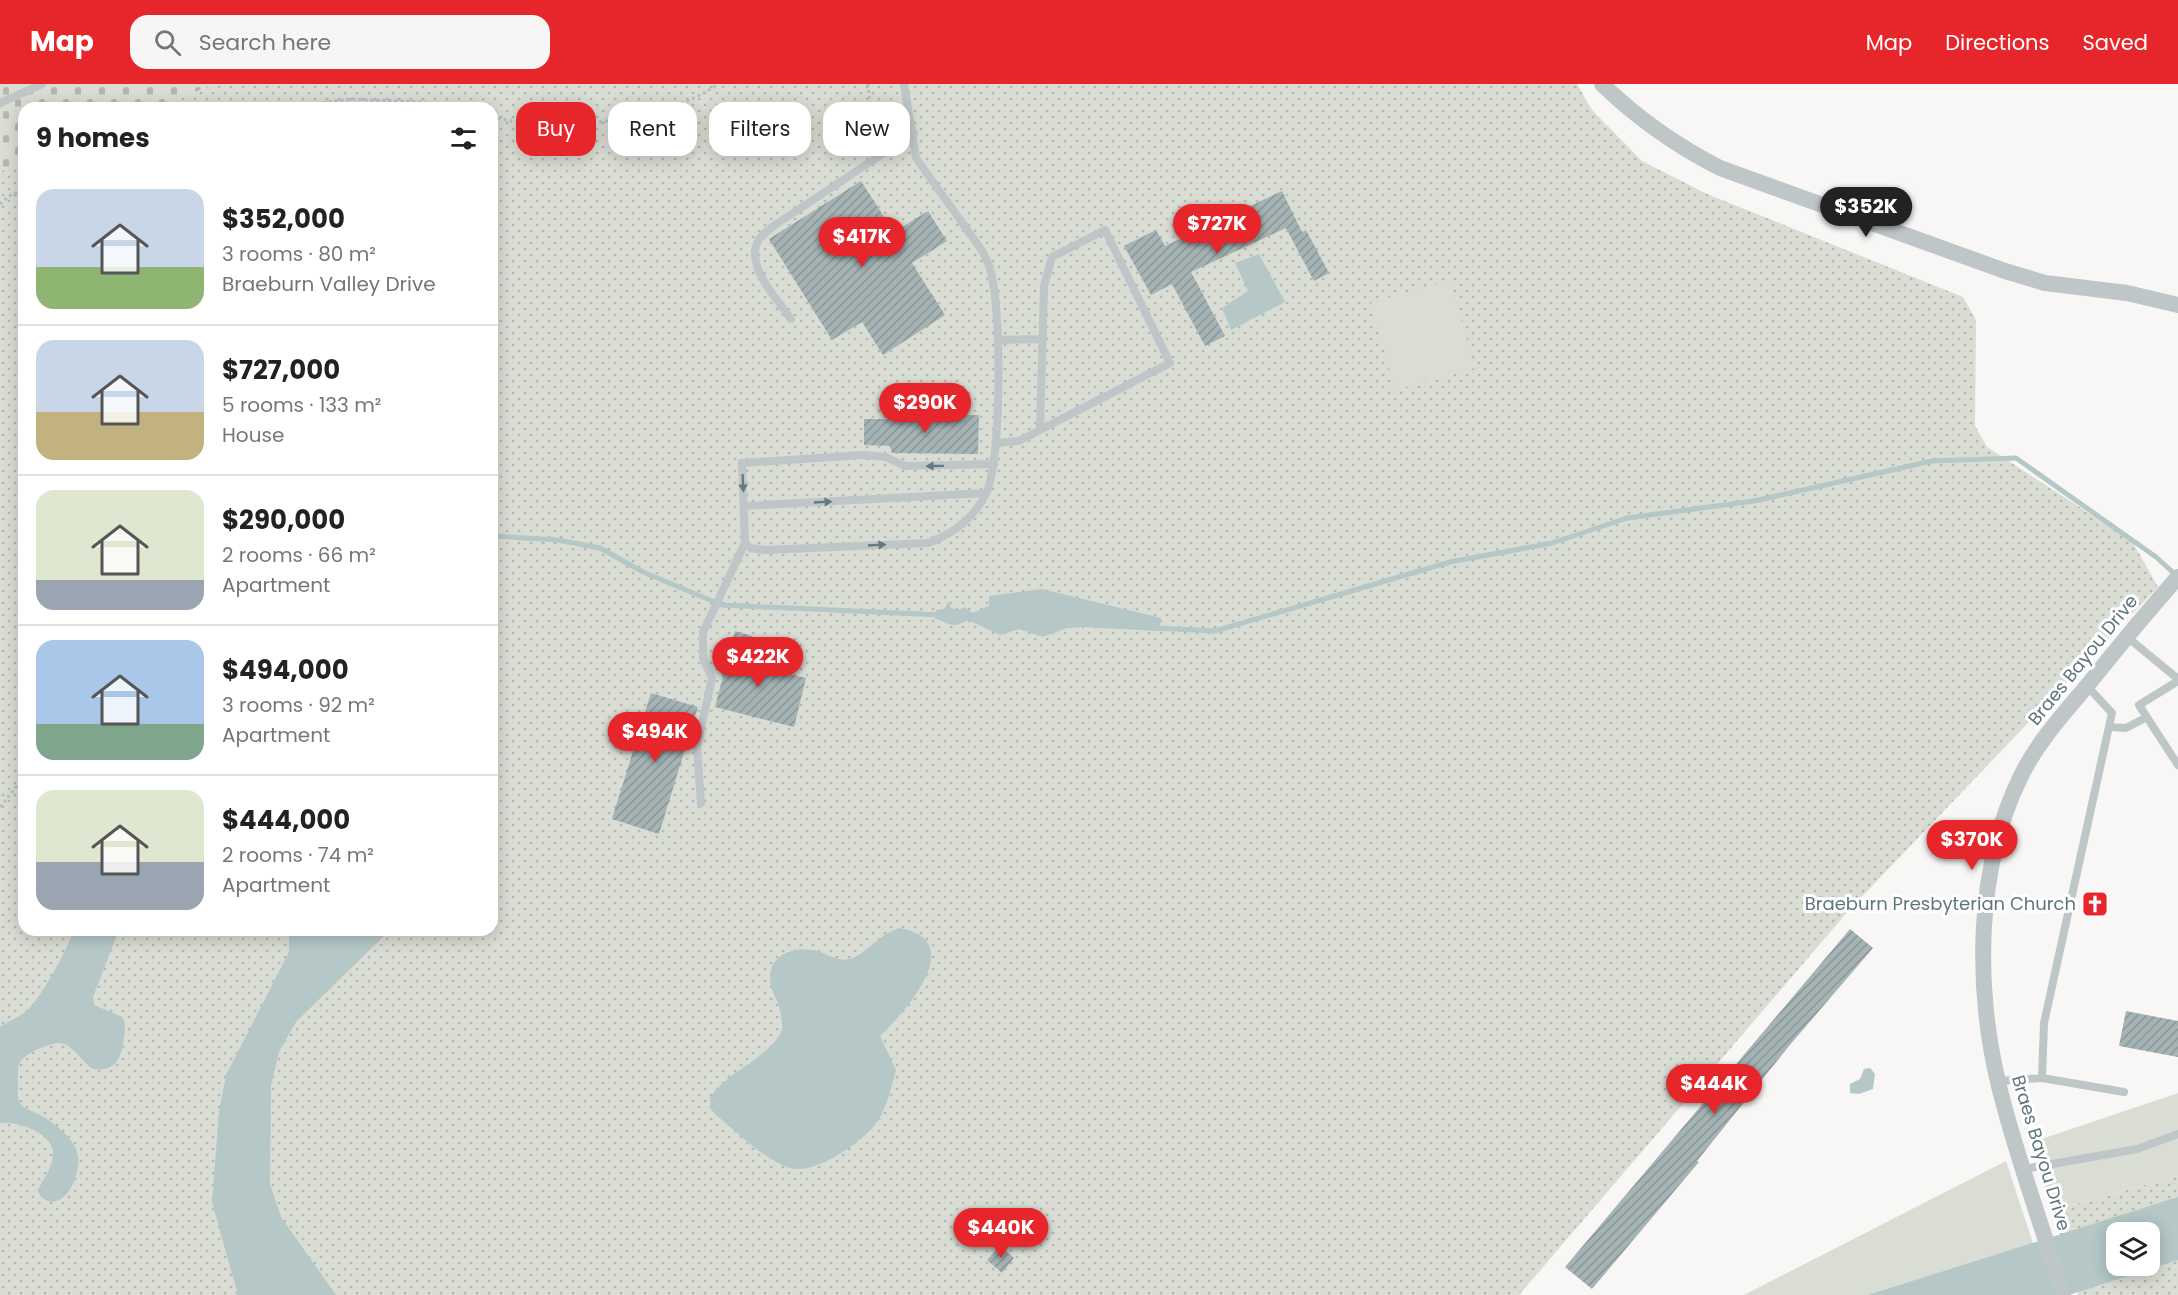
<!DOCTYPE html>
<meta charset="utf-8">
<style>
:root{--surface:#fff;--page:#f6f6f6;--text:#222;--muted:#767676;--line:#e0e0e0;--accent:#e7262c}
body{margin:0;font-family:Poppins,sans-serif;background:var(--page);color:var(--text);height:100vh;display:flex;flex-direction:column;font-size:22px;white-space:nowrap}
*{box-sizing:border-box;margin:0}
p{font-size:20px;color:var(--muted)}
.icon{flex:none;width:33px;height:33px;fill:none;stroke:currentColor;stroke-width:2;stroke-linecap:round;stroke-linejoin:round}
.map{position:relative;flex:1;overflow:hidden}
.sheet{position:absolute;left:18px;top:18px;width:480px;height:834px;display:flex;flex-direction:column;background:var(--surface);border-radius:18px;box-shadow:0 3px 15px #0003}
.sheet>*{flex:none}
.top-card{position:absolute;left:516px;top:18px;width:570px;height:54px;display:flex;gap:12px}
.tools{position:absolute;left:2106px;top:1138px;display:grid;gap:12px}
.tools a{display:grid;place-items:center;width:54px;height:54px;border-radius:12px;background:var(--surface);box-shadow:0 3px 15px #0003;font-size:30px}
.price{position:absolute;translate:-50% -51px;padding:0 14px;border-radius:21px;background:var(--accent);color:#fff;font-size:20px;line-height:39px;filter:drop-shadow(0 2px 3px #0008)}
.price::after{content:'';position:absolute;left:50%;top:36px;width:18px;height:14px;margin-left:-9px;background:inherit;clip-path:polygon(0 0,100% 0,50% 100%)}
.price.on{background:#222;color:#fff}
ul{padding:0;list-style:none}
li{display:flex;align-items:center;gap:18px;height:150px;padding:0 18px}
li+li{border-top:2px solid var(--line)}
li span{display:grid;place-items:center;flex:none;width:168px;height:120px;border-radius:18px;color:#555}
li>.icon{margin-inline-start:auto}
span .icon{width:72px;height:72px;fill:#fffc;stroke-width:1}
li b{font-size:26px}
h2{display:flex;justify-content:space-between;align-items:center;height:72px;padding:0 18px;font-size:26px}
.chip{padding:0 21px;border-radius:18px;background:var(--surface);box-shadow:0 3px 15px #0003;font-size:21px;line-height:54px}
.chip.on{background:var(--accent);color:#fff}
header{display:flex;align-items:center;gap:36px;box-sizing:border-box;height:84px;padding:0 30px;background:var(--accent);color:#fff}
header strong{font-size:28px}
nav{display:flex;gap:33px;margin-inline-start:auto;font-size:21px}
.search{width:420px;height:54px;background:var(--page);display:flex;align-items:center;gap:15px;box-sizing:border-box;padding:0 21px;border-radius:18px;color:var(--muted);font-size:22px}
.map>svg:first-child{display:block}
.grass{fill:url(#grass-dots);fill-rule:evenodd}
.cemetery{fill:url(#cemetery-stones)}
.green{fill:#daddd4}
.water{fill:#b5c7c7;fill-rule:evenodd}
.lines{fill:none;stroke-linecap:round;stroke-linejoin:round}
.stream{stroke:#b5c7c7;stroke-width:5}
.building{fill:url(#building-hatch)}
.path{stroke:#b9bfc0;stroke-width:3;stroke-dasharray:3 3;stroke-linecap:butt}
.service{stroke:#bfc6c8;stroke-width:8}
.minor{stroke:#bfc6c8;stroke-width:16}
.oneway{fill:#637a7f}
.labels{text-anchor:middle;stroke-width:6;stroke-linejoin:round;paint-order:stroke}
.street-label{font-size:18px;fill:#5e767b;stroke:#fff}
.poi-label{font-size:18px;fill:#5e767b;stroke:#fff;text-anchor:end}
</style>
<header>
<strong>Map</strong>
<div class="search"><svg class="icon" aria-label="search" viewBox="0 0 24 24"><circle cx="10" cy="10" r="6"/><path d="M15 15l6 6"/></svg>Search here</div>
<nav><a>Map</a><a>Directions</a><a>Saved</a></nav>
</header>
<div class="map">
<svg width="2178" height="1211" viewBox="0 0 2178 1211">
<defs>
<pattern id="grass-dots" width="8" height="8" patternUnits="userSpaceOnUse" patternTransform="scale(1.5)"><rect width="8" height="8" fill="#daddd4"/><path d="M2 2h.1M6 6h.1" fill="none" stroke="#b4b8b1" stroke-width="1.8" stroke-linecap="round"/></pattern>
<pattern id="cemetery-stones" width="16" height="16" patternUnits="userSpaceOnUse" patternTransform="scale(1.5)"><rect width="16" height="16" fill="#daddd4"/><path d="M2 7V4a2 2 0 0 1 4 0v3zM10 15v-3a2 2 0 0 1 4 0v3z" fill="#b4b8b1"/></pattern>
<pattern id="building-hatch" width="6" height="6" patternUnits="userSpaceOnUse" patternTransform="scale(1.5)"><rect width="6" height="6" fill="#a5b3b5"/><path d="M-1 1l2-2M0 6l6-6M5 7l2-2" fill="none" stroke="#8a9698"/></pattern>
</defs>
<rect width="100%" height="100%" fill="#f8f7f5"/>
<!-- grass -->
<path class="grass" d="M215,0H1577L1592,26L1642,77L1707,110L1963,213L1976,236L1975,342L1987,363L2132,457L2158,503L1850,825L1519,1211H0V88L24,75V846H492V24H154Z
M2178,1092V1211H2078L2053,1126ZM2116,1149H2150V1182H2116Z"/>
<!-- cemetery -->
<path class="cemetery" d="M0,0H215L154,24H24V75L0,88Z"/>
<!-- green -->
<path class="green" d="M1450,197L1475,284L1395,306L1371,218Z
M2178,1009V1092L2053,1126L2030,1059Z
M2006,1077L2050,1211H1744Z"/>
<!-- water -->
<path class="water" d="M1259,170L1285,218L1231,246L1222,224L1248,207L1235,179Z
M1042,505L1161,534L1159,547L1083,543L1067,544L1043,553L1019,545L1000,551L968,536C953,545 950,540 934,534L936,526L945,525L948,517L951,524L958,526L965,523L972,529L989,522V512Z
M899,844C970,856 905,928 880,952L896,986C891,1004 886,1028 874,1042C859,1060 814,1091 790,1084C762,1074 738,1049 715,1030L711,1025L710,1013C730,986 762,977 779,952C787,941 778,919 773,908C762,878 784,862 813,866C827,868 838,880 853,874C870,866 880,850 899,844Z
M73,846H119L93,913L94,921L122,933C126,940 125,945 124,952C122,973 117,988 93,985C82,978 73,961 61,959C51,958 25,969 20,978C17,984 18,994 18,1001C18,1007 17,1014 20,1019C25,1026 36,1028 44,1033C54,1039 72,1054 76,1065C85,1086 65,1132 41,1113L38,1106C43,1096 53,1082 53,1071C55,1049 17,1037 0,1039V943C9,937 21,932 29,925C39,916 72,859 73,846Z
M289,846H390L296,938L279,968L271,1001L270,1100L281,1133L336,1211H238L212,1118L219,1028L226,991L289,868Z
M1870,984L1875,990L1873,1005L1859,1010L1850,1009V1000L1860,995L1864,985Z
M2178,1113V1176L2069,1211H1868ZM2116,1149H2150V1182H2116Z"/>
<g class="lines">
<!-- stream -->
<path class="stream" d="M492,452L558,456L600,464L643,488L722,521L942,531
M1154,544L1215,547L1450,478L1552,459L1627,434L1754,417L1932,377L2016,374L2156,473L2177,492"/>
</g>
<!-- building -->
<path class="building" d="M861,97L894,148L928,127L947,157L912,179L945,231L883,271L862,238L832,256L769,155Z
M1282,107L1302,148L1306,146L1329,189L1314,197L1286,144L1191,188L1225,252L1205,262L1172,200L1151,211L1124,162L1156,146L1165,162Z
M891,330L979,331L978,370L892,369L890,362L864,361V335H891Z
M735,547L752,552L745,579L806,594L794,643L715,623Z
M651,609L698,623L659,750L612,735Z
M1850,845L1873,864L1789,962L1697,1077L1699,1078L1592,1205L1565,1183Z
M2126,927L2178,937V973L2119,962Z
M1000,1161L1014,1174L1002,1189L987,1176Z"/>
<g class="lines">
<!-- path -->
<path class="path" d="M868,0L870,20L894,50
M281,24L352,15L421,18L450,24
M492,33C507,36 523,40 538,41C588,43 677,31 718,0
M0,120L12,110L24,107
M0,723L24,693"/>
<!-- service -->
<path class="service" d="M904,0L916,74L983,168C985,174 989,179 990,185C1002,223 1002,375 986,410C973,435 953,450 928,459L765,466L750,464L745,459L742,379L863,371L886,373L905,382L994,380
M0,19L42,0
M1105,146L1170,279L1040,346L1044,202L1052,173Z
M791,235C777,215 745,182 758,157C762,150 770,145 775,141L914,49
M998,256L1043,255
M997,359L1019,357L1040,346
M744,422L986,409
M2127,553L2178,595
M2178,597L2139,621L2178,681
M2109,643L2126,644L2147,633
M701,719L697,663L712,594L703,574V548L745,459
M2042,994L2044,939L2112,629L2087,602
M1997,997L2042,994L2124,1008
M2024,1085L2137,1065L2178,1050"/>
<!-- minor -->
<path class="minor" d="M1602,0C1638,35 1675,61 1720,84L2005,187L2045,199L2127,209L2178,221
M2063,1211C2042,1140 2015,1070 1998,998C1975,900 1976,783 2021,692C2038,657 2066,627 2091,597C2119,562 2148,527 2178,493"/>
</g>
<!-- one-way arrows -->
<defs><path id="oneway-solid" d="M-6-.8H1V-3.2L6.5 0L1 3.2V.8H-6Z" transform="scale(1.5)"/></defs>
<g class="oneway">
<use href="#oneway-solid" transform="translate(935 382) rotate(179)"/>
<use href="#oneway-solid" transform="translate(743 399) rotate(87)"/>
<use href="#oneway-solid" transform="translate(823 418) rotate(-3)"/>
<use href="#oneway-solid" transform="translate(877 461) rotate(-3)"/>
</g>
<!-- icons -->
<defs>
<symbol id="church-square" viewBox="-11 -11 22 22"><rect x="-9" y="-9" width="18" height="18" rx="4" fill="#e7262c" stroke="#fff"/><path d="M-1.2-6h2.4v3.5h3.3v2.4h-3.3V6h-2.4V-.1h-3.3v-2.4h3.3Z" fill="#fff"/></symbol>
</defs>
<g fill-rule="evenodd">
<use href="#church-square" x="2080" y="805" width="30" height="30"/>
</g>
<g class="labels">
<!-- street labels -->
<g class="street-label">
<text transform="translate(2083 576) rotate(-51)" y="6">Braes Bayou Drive</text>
<text transform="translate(2041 1069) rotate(73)" y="6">Braes Bayou Drive</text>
</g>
<!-- poi labels -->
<g class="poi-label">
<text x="2076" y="826">Braeburn Presbyterian Church</text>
</g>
</g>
</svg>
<div class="tools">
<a><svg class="icon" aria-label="layers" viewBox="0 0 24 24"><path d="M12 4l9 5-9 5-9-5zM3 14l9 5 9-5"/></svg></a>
</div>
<b class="price on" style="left:1866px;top:154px">$352K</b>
<b class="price" style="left:1217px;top:171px">$727K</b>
<b class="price" style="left:862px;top:184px">$417K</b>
<b class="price" style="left:925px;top:350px">$290K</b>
<b class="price" style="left:758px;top:604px">$422K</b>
<b class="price" style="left:655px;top:679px">$494K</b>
<b class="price" style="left:1972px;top:787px">$370K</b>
<b class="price" style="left:1714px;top:1031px">$444K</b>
<b class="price" style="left:1001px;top:1175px">$440K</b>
<div class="top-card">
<a class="chip on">Buy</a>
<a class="chip">Rent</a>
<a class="chip">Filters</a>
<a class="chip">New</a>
</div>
<section class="sheet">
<h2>9 homes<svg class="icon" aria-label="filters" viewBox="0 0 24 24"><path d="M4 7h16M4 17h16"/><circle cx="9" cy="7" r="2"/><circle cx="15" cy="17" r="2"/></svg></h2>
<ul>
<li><span style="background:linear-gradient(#c9d6e8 65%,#8fb573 0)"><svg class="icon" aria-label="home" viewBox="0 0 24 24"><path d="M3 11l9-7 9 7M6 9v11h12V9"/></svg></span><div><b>$352,000</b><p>3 rooms · 80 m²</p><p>Braeburn Valley Drive</p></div></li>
<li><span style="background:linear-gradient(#c9d6e8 60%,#c2b280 0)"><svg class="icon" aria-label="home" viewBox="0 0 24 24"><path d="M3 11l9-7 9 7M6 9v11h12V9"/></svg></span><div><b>$727,000</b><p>5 rooms · 133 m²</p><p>House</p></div></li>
<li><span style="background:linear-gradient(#dfe7d0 75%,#9aa5b1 0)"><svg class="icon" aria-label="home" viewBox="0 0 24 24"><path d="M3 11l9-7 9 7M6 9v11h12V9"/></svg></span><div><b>$290,000</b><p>2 rooms · 66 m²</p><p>Apartment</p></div></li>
<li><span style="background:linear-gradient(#a9c7e8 70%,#7fa58c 0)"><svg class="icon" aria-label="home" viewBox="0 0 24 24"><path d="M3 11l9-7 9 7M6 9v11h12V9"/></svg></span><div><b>$494,000</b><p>3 rooms · 92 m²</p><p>Apartment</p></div></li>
<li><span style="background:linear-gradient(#dfe7d0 60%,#9aa5b1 0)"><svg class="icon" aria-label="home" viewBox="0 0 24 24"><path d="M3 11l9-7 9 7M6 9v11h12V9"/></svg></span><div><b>$444,000</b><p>2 rooms · 74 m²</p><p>Apartment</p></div></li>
</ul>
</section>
</div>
